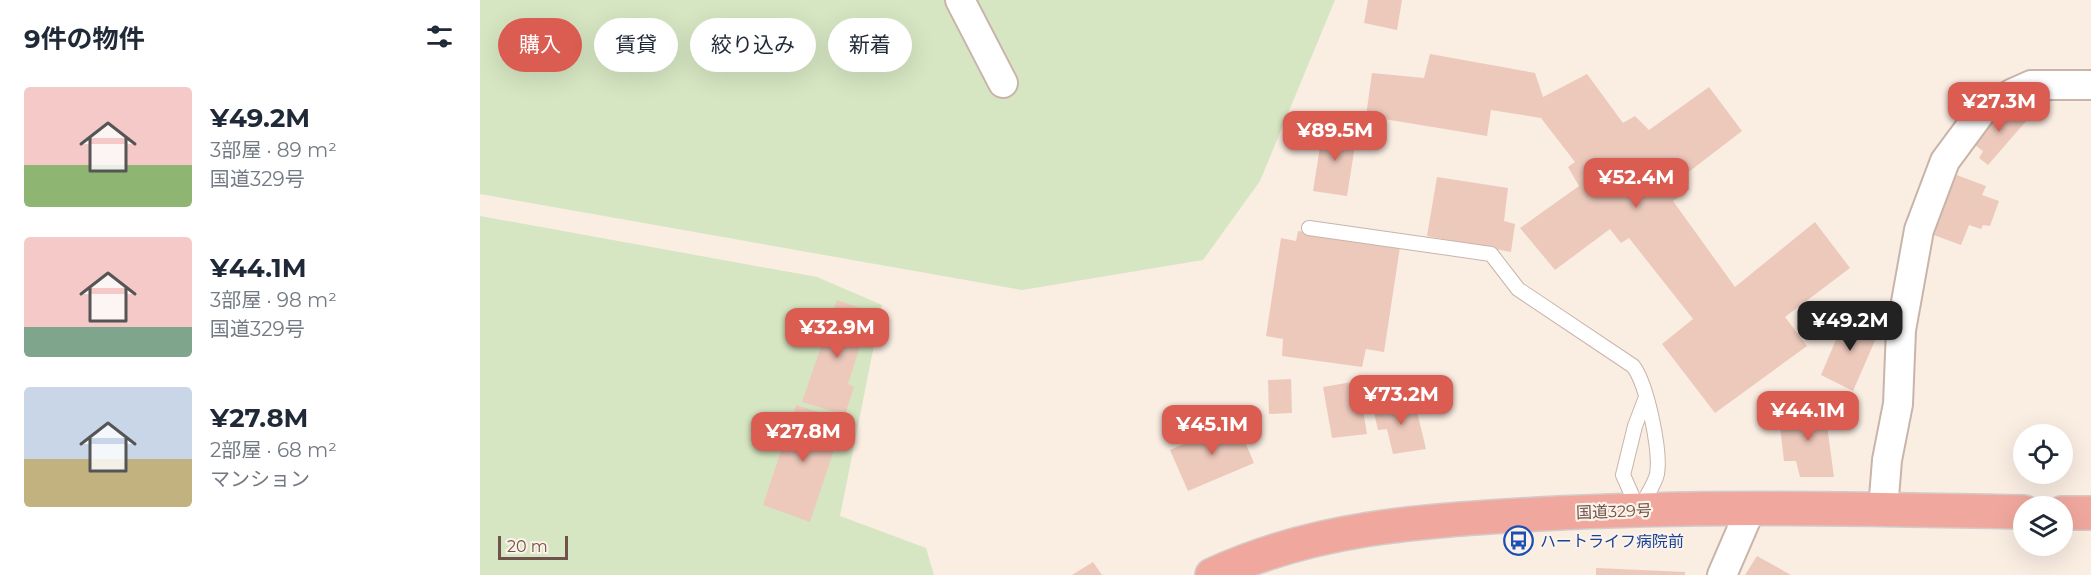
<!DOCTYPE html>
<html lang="ja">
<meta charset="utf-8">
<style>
:root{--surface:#fff;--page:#f6f6f7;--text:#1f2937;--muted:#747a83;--accent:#db5c50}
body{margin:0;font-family:Montserrat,"Noto Sans JP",sans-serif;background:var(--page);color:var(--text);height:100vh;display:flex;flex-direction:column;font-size:22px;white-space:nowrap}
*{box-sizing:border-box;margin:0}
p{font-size:20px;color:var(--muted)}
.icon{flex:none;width:33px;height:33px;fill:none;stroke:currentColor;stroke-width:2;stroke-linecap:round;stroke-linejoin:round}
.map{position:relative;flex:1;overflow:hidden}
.drawer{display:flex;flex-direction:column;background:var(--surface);width:480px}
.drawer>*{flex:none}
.hud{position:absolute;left:18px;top:18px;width:570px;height:54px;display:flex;gap:12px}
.fabs{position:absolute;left:1533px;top:424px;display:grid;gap:12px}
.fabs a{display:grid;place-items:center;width:60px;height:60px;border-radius:50%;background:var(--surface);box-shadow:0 6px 24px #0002;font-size:30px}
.scale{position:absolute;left:18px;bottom:15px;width:70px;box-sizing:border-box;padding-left:6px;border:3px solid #6f534b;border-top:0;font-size:16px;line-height:21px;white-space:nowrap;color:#6f534b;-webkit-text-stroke:4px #fdf2e8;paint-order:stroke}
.price{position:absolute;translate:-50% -51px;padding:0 14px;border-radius:12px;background:var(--accent);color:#fff;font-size:20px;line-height:39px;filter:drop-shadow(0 2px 3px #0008)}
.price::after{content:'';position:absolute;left:50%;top:36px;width:18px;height:14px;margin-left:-9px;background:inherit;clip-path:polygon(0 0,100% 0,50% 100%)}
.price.active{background:#222;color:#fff}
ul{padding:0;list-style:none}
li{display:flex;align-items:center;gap:18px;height:150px;padding:0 24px}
li span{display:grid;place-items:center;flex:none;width:168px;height:120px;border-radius:6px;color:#555}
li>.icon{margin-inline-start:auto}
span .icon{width:72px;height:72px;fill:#fffc;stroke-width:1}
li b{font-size:26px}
h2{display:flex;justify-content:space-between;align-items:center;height:72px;padding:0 24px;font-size:26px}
.pill{padding:0 21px;border-radius:27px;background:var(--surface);box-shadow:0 6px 24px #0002;font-size:21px;line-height:54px}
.pill.active{background:var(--accent);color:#fff}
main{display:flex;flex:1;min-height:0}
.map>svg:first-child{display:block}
.green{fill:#d6e6c2}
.building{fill:#edc9bc}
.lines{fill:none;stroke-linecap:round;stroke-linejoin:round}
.lane-casing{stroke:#c9b4aa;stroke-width:16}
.street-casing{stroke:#c9b4aa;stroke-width:32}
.highway-casing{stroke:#d4cbc9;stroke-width:36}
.lane{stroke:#fff;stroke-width:14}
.street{stroke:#fff;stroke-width:28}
.highway{stroke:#f0a89e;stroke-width:33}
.labels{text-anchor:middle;stroke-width:4.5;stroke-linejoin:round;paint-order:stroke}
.street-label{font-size:16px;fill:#6f534b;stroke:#fdf2e8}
.transit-label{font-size:16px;fill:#164399;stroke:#fdf2e8;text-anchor:start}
</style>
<main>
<section class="drawer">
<h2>9件の物件<svg class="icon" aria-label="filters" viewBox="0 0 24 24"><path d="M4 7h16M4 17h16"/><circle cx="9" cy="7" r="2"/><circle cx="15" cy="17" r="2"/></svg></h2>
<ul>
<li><span style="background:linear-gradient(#f6c9c9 65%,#8fb573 0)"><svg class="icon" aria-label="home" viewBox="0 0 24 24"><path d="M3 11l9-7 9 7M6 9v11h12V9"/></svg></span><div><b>¥49.2M</b><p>3部屋 · 89 m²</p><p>国道329号</p></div></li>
<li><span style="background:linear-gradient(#f6c9c9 75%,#7fa58c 0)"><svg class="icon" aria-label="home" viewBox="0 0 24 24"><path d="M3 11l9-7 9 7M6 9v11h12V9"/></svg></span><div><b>¥44.1M</b><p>3部屋 · 98 m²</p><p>国道329号</p></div></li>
<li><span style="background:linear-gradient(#c9d6e8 60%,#c2b280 0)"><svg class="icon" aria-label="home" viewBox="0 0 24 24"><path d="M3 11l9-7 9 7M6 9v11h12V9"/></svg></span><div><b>¥27.8M</b><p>2部屋 · 68 m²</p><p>マンション</p></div></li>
</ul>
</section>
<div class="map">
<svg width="1611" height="575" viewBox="0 0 1611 575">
<rect width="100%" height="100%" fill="#faede2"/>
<!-- green -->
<path class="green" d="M0,0H855L780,181L723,260L542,290L0,194Z
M0,216L337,277L402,305L360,516L446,548L454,575H0Z"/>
<!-- building -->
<path class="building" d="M888,0H922L917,30L884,23Z
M950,54L1055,73L1063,97L1107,74L1143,123L1155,116L1169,130L1229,87L1262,131L1202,177L1210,189L1193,201L1255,287L1335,222L1370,268L1305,317L1327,346L1235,413L1182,344L1213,319L1149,238L1141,243L1130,229L1075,270L1040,228L1099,186L1088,167L1095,162L1061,118L1011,110L1007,136L886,116L892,73L944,78Z
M1527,104L1547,120L1508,165L1499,158L1503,151L1492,143Z
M843,128L877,133L867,196L833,191Z
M1474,174L1506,186L1502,195L1519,201L1510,226L1503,225L1501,229L1489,225L1481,245L1451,234Z
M957,177L1028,188L1024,221L1035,224L1031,252L947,236Z
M818,231L920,247L904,352L886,349L882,367L802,356L803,339L786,336L801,238L816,241Z
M357,300L391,312L368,384L374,387L365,415L322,402Z
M1367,314L1400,329L1373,391L1341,375Z
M811,379L812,413L789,414L788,380Z
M878,381L887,434L852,438L843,387Z
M934,399L946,449L913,454L907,429L898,430L893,408Z
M1344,403L1354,477H1320L1316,461H1304L1299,418L1317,417L1318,409Z
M316,405L364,420L330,522L283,505Z
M756,421L774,463L708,491L690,450Z
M1277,556L1311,575H1265Z
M613,562L622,575H592Z
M1116,568L1205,572V575H1116Z"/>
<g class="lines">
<defs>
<path id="lane" d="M829,228L1011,254L1038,289L1153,366C1167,384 1181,451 1177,474C1175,484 1165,498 1160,508
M1159,511L1143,475L1155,426L1166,397"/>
<path id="street" d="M480,0L523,83
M1403,510L1407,460L1418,404L1421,330L1439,230L1465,161L1502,111L1533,93L1551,85H1611
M1242,575L1271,508"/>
<path id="highway" d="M1582,513H1611
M732,575C838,526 944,521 1059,514C1220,505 1382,509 1544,512"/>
</defs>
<!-- lane casing -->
<use href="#lane" class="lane-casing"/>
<!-- street casing -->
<use href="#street" class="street-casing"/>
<!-- highway casing -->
<use href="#highway" class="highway-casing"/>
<!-- lane -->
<use href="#lane" class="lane"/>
<!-- street -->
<use href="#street" class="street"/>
<!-- highway -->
<use href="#highway" class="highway"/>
</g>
<!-- icons -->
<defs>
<symbol id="bus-ring" viewBox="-11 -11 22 22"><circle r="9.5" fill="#fdf2e8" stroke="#1a4fb4" stroke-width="1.5"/><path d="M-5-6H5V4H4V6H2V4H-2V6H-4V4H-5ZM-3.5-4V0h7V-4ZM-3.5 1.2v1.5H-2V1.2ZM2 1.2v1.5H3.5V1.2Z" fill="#1a4fb4"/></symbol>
</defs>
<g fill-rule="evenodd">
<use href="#bus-ring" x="1022" y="524" width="33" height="33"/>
</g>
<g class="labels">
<!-- street labels -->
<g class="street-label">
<text transform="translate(1134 511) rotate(-2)" y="6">国道329号</text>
</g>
<!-- transit labels -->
<g class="transit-label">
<text x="1060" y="547">ハートライフ病院前</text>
</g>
</g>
</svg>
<div class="fabs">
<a><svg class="icon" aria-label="locate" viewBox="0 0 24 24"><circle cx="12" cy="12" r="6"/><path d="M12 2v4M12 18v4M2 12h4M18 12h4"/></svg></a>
<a><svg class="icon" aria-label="layers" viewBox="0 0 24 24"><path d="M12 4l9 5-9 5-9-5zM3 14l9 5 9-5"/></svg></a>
</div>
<div class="scale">20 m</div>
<b class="price" style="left:1519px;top:133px">¥27.3M</b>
<b class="price" style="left:855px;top:162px">¥89.5M</b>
<b class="price" style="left:1156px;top:209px">¥52.4M</b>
<b class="price active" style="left:1370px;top:352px">¥49.2M</b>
<b class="price" style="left:357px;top:359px">¥32.9M</b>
<b class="price" style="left:921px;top:426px">¥73.2M</b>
<b class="price" style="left:1328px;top:442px">¥44.1M</b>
<b class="price" style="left:732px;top:456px">¥45.1M</b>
<b class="price" style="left:323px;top:463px">¥27.8M</b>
<div class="hud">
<a class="pill active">購入</a>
<a class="pill">賃貸</a>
<a class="pill">絞り込み</a>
<a class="pill">新着</a>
</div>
</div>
</main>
